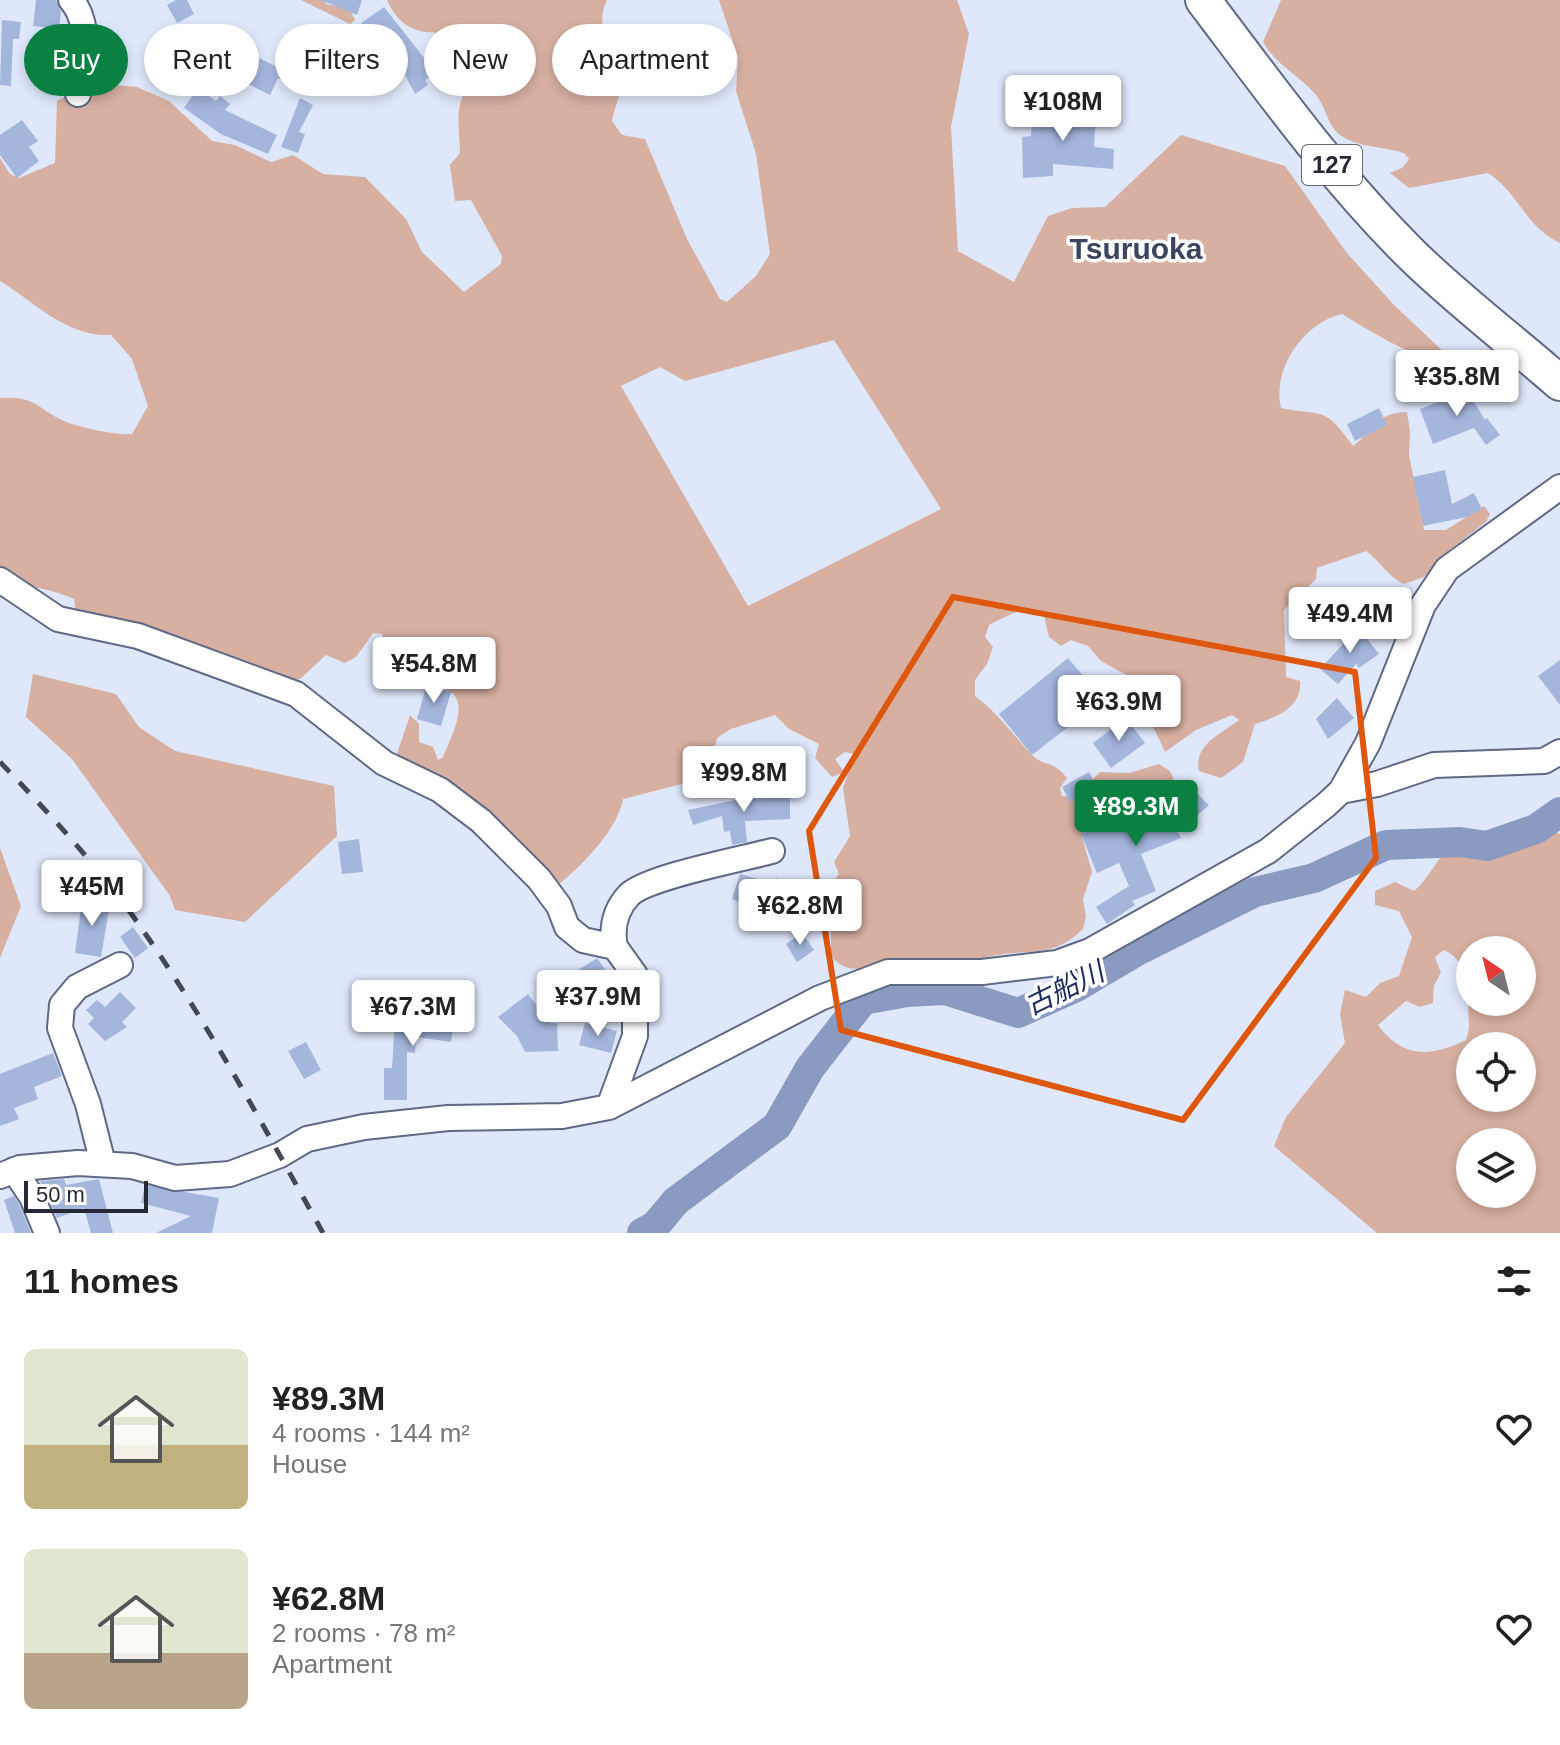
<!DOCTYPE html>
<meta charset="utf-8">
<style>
:root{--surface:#fff;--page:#f6f6f6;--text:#222;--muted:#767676;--accent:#0b8043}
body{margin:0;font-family:Arial,"Noto Sans JP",sans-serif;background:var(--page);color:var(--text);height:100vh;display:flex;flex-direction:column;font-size:30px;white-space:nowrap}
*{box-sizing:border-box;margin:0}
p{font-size:26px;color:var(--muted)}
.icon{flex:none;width:44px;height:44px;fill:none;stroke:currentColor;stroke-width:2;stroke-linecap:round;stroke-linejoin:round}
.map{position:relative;height:1233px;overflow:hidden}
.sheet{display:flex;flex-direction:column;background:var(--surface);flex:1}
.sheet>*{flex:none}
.guide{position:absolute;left:24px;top:24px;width:800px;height:72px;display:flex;gap:16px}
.needle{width:52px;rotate:325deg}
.controls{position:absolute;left:1456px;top:936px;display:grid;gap:16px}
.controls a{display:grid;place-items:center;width:80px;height:80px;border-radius:50%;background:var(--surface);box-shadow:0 4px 12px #0003;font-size:40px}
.scale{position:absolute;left:24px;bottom:20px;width:124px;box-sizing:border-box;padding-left:8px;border:4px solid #242935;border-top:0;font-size:22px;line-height:28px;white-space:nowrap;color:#242935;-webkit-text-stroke:6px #fff;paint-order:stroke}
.price{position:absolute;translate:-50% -68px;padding:0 18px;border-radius:8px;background:#fff;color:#222;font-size:26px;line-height:52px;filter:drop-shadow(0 2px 4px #0008)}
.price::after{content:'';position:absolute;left:50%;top:48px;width:24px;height:18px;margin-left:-12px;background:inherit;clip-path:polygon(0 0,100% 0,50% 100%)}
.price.active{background:var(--accent);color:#fff}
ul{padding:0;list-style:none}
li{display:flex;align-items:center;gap:24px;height:200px;padding:0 24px}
li span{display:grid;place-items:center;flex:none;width:224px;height:160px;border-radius:12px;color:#555}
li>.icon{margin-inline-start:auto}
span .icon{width:96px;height:96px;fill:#fffc;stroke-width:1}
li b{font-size:34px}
h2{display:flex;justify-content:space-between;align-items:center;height:96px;padding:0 24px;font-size:34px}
.chip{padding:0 28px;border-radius:36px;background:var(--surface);box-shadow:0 4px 12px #0003;font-size:28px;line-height:72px}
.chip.active{background:var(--accent);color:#fff}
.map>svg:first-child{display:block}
.green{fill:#d7b0a1;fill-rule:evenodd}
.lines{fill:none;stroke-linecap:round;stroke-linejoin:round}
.river{stroke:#8a9ac0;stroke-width:30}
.building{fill:#a5b6dd}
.minor-casing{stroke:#5e6985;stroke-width:28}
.highway-casing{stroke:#5e6985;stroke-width:38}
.minor{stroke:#fff;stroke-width:24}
.highway{stroke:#fff;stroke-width:34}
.rail{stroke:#424855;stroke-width:5;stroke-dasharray:14 14;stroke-linecap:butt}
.marked{fill:none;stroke:#de570e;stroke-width:6;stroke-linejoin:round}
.labels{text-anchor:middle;stroke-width:7;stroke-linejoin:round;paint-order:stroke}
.shield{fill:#fff;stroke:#666972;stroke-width:2}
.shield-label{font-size:24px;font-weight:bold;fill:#242935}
.water-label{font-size:28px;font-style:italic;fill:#1c2c5d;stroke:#fff}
.quarter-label{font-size:30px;font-weight:bold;fill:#3b4560;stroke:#fff}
</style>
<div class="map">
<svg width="1560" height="1233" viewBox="0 0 1560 1233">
<rect width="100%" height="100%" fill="#dfe8fb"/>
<!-- green -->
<path class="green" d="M301,0H325L326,4C340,8 349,4 355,20L350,24Z
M387,0H607C591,33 620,52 620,84C621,95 614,109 612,121L622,135L645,139L687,239L720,299L727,302L756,276L770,254L756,154L736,91L738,57L719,0H957L969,34L951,127L958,251L1014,282L1048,216L1072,208L1105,207L1181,135L1285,166L1346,252L1394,305L1447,355L1442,362C1409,355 1371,332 1342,314C1303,323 1272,369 1281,408C1325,417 1324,405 1353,446C1377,428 1372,414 1407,412L1410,431L1409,455L1424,530H1446L1484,506L1490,514L1486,522L1448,551L1424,577L1404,584C1389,578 1380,561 1366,551L1317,568L1316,579L1284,610L1286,677L1300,681C1302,708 1277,717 1255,724L1243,762L1221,778L1199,771C1193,745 1222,733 1239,720L1232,715L1196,730L1165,752L1130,677L1101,661L1088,646L1071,640L1061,646L1049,637L1043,612C1026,604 1005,617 989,625L985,637L993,647L987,664L975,680V696C998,713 1012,734 1032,755C1044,767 1052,759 1067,778L1060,788L1062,796L1075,797L1100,772L1129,773L1159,764L1170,771L1175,783L1197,792L1183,805L1178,827L1163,797L1120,802C1116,820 1092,822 1082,837L1092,872L1083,899L1086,917L1083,929C1053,958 1032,949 997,955C978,959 954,965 935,963C924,962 916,957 904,958C876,960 855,983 831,956V926L819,919C812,896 827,891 839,874L834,862L850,836L843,788L855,754L845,752L835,759L844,772L832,777L815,758L819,744L789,729L775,715L731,729L717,738L710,767L723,757V771L711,781H694L623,799C617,831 582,865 558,885L396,757L410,715L419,724V742L433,747L438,760L443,757C449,741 471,703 449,691C439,686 428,685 418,679L406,655L400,660L390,658L382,634L373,633L356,657L345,663L326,655L300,679L287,681L76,613L74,599C50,588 24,587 0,576V398C38,396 35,408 64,421C77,427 120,436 132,434L148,406L132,359L111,335C67,337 37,304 0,281V158L10,174L19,178L55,163L57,101L89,83L137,87L169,101L212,141L235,145L271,162L293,155L323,174L365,177L406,219L422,252L464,292L501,264L502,256L471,200L455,201L450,165L460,153C460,139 457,122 459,109C465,82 482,56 461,32C428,34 403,36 387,0ZM834,340L941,509L748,606L621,386L660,367L685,381Z
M1281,0H1560V243C1526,228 1519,193 1488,173L1409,188L1390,173L1402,168L1409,159L1404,153C1386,147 1359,147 1343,137C1328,128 1327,109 1316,95C1300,76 1275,64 1263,42Z
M33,674L116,694L139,727L175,751L334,786L337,836L245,922L175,910L170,896L72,759L26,717Z
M1547,828L1560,834V1233H1377L1274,1146L1286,1117L1345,1043L1340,1014L1345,990L1366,997L1380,983L1399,976L1412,937L1399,911L1375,905V891L1395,882L1414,891C1431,877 1441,849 1460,839C1489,824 1515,846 1547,828ZM1444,950C1458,956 1466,972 1470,985V950H1522V1002H1470V998C1465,1014 1473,1022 1466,1040C1431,1057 1403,1059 1378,1025L1406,1001L1420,1007L1433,1003L1434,985L1441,973L1435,957ZM1470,1046H1522V1098H1470ZM1470,1142H1522V1194H1470Z
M0,848L21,906L0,958Z"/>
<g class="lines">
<!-- river -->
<path class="river" d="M642,1233L655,1226L676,1201L777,1126L810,1068L863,1000L907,992L945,990L1018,1013L1076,987L1137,951L1255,892L1314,878L1386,845L1460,842L1487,846L1536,829L1560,812"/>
</g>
<!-- building -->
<path class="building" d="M36,0H56L61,12L59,29L33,26Z
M176,0H187L194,14L177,23L167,5Z
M320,0H362L357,15Z
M384,7L436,73L425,80L428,85L415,94L390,47L382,52L361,23Z
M2,20L21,22L19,39H13L11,86L0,85Z
M259,58L303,80L311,85L303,95L278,78L270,95L246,83Z
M46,62L67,64L64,90L43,88Z
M198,88L216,101L220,96L230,104L225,110L277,135L268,154L221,134L184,108Z
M300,98L313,105L299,132L305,134L298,153L281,147Z
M1032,109L1096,111L1094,147L1114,149L1113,169L1053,164V176L1023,178L1022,137L1031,136Z
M22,120L38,141L29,147L39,161L17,178L0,155V135Z
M1463,383L1485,420L1487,418L1500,435L1486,445L1474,428L1433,444L1420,409L1448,398L1446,394Z
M1379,408L1387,425L1355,441L1347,424Z
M1445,470L1452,504L1474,493L1482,509L1467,517L1423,526L1413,477Z
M1357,626L1379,654L1359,668L1356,664L1338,684L1320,669L1343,644L1339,638Z
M1068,658L1091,685L1105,675L1116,690L1032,755L999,714Z
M1560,660V705L1538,676Z
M427,684L451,692L441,726L417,719Z
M1337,698L1354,718L1328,739L1316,719Z
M1126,718L1145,743L1111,768L1093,743Z
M1089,772L1097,787L1070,802L1062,787Z
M770,793V797H790V819L745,821L747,842L732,845L730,831L724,832L722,816L693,825L688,810Z
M1198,794L1209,805L1178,832L1181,838L1141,854L1156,891L1132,901L1135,905L1107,924L1096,907L1129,886L1119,863L1097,873L1081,834L1164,799L1172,817Z
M359,839L363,872L342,874L338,842Z
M740,874L774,884L776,878L802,888L788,922L732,899Z
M82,900L110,904L101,957L75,953Z
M133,927L148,948L135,958L120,937Z
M802,933L814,950L797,962L786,944Z
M597,958L617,986L587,1005L569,976Z
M120,992L136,1008L122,1022L127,1027L105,1041L88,1024L94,1018L86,1010L97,1000L105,1007Z
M528,994L550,1023H557L558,1051L525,1052L517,1036L498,1017Z
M428,1010L455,1014L451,1042L416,1037L415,1053L407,1052V1100H384V1068H392L395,1019L426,1021Z
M585,1023L617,1031L611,1053L579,1045Z
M306,1042L321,1070L304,1079L288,1051Z
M53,1053L62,1076L34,1087L38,1099L14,1108L19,1119L0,1126V1074Z
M64,1179L66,1185L99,1179L113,1233H91L84,1208L57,1218L40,1181Z
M145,1185L219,1198L212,1233H156L191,1216L141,1203Z
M14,1196L19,1204L31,1233H15L4,1200Z"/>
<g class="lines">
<defs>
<path id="minor" d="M71,0C92,23 84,66 78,94
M0,580L58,619L138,636L296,694L384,763L440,790L481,821L539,879L559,906L567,927L583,940L615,947L635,975V1036L609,1107
M1341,791L1377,784L1434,765L1544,761L1560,752
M615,947C611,927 615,910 629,895C647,877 742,859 772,851
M103,1164L88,1104L60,1028L62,1005L77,987L120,965
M14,1170L32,1197L47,1233
M0,1176L20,1168L78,1163L132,1166L175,1178L230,1174L280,1155L307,1139L364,1127L448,1118L562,1116L609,1107L820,998L888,972H982L1057,963L1090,951L1268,851L1326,805L1341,791L1368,743L1423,605L1447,569L1560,487"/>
<path id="highway" d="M1203,0C1269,87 1334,178 1412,255C1459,301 1511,340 1560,383"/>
</defs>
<!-- minor casing -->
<use href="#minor" class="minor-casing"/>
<!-- highway casing -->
<use href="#highway" class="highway-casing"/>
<!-- minor -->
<use href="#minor" class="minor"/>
<!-- highway -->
<use href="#highway" class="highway"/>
<!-- rail -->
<path class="rail" d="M0,762C48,812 95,863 135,919C206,1019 264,1127 323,1233"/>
</g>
<!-- marked area -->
<path class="marked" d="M953,597L1355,672L1376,858L1183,1120L841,1030L809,831Z"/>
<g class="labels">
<!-- shield labels -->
<rect class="shield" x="1302" y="145" width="60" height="40" rx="6"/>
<g class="shield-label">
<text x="1332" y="173">127</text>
</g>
<!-- water labels -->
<g class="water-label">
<text transform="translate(1064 988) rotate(-26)" y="10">古船川</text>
</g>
<!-- quarter labels -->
<g class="quarter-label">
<text x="1136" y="259">Tsuruoka</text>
</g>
</g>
</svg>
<div class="controls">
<a><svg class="needle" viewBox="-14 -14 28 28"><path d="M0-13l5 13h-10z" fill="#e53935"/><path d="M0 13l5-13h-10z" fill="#767676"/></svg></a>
<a><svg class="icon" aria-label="locate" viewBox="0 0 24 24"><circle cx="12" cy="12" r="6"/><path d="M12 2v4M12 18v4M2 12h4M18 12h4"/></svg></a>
<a><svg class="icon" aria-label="layers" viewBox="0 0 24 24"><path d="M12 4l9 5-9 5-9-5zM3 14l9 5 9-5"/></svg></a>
</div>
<div class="scale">50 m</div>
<b class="price" style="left:1063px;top:143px">¥108M</b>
<b class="price" style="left:1457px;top:418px">¥35.8M</b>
<b class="price" style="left:1350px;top:655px">¥49.4M</b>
<b class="price" style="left:434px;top:705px">¥54.8M</b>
<b class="price" style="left:1119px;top:743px">¥63.9M</b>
<b class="price" style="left:744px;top:814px">¥99.8M</b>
<b class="price active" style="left:1136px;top:848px">¥89.3M</b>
<b class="price" style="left:92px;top:928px">¥45M</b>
<b class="price" style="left:800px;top:947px">¥62.8M</b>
<b class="price" style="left:598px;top:1038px">¥37.9M</b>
<b class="price" style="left:413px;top:1048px">¥67.3M</b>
<div class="guide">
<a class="chip active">Buy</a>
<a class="chip">Rent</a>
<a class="chip">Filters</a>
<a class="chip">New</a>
<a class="chip">Apartment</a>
</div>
</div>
<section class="sheet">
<h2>11 homes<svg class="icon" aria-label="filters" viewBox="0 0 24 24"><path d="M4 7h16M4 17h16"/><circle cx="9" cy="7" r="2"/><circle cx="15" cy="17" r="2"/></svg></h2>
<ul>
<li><span style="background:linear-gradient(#dfe7d0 60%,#c2b280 0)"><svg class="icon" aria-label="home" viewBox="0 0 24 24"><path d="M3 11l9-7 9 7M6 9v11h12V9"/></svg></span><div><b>¥89.3M</b><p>4 rooms · 144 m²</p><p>House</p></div><svg class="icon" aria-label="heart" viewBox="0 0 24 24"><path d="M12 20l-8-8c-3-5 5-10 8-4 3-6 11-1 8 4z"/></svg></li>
<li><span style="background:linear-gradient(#dfe7d0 65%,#b9a48a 0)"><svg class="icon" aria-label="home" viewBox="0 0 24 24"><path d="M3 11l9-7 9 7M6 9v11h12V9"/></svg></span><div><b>¥62.8M</b><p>2 rooms · 78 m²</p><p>Apartment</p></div><svg class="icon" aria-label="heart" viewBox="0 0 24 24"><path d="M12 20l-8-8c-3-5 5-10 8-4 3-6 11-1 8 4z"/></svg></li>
</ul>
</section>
